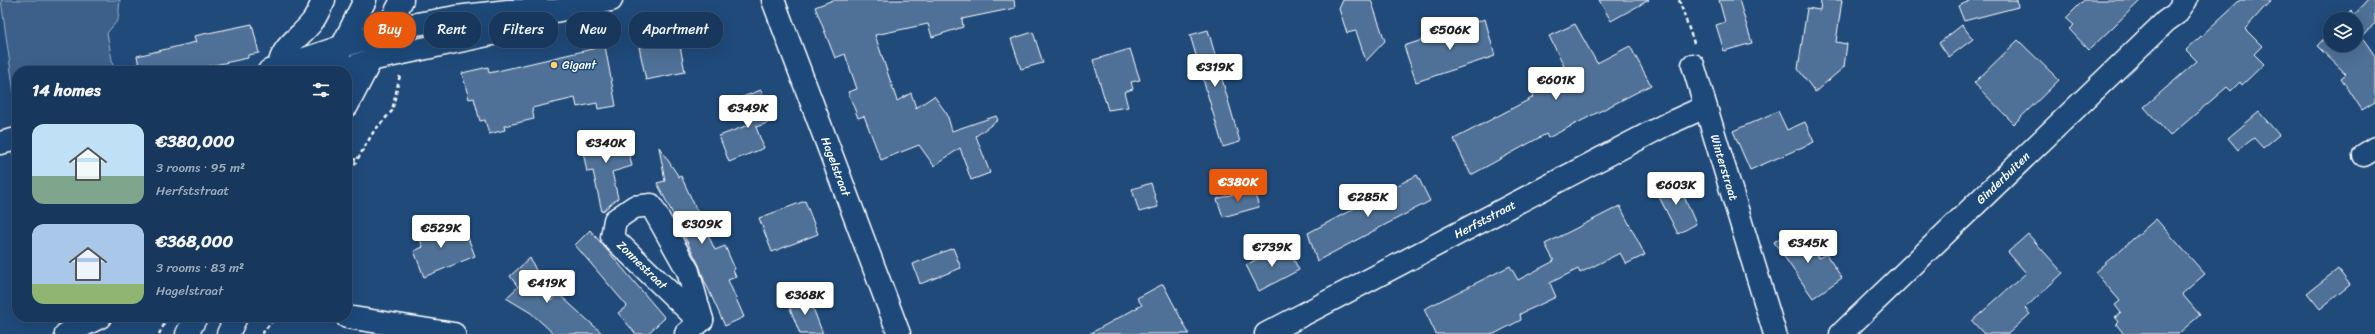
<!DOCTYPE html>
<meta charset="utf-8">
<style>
:root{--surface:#17385c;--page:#203f62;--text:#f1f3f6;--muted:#9eacbb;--line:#365272;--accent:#ea580c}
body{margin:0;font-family:Sriracha,sans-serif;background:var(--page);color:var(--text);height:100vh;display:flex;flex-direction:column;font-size:15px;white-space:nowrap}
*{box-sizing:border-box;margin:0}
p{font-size:13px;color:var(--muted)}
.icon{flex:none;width:22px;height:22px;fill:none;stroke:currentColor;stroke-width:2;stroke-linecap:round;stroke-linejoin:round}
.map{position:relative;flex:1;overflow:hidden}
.sheet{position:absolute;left:12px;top:66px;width:340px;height:256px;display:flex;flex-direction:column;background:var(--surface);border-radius:16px;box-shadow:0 4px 16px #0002,0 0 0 1px var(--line)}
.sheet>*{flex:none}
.banner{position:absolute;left:364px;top:12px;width:380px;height:36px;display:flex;gap:8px}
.controls{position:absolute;left:2323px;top:12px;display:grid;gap:8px}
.controls a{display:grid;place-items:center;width:40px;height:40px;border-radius:50%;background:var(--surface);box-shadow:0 4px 16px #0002,0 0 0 1px var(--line);font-size:20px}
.price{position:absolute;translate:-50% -34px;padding:0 9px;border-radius:4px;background:#fff;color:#222;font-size:13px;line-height:26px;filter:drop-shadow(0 1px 2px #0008)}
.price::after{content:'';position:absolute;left:50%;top:24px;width:12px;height:9px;margin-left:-6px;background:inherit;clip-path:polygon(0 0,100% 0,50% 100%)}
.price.on{background:var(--accent);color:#fff}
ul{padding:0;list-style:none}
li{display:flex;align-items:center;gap:12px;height:100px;padding:0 20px}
li span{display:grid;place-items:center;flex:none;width:112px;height:80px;border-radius:12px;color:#555}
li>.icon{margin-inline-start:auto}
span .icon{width:48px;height:48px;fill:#fffc;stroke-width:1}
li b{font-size:17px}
h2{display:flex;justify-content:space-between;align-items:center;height:48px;padding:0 20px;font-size:17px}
.tag{padding:0 14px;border-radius:16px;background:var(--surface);box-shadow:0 4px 16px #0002,0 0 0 1px var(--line);font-size:14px;line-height:36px}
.tag.on{background:var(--accent);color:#fff}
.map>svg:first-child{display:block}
.green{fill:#3c618b;stroke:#9eb0c5}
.building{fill:#507197;stroke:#fff}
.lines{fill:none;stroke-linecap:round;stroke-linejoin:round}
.street-casing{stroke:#fff;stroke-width:25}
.secondary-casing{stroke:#fff;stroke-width:25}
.highway-casing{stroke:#fff;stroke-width:25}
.path{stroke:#fff;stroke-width:2.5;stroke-dasharray:4 3;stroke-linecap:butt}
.street{stroke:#1f4a7a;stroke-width:22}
.secondary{stroke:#1f4a7a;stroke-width:22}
.highway{stroke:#1f4a7a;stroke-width:22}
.poi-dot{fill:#ffd166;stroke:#1f4a7a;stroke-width:1.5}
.labels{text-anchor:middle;stroke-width:3;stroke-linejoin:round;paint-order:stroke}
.poi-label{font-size:12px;fill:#fff;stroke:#1f4a7a;text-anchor:start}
.street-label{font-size:12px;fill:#fff;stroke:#1f4a7a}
</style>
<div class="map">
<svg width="2375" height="334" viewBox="0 0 2375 334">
<rect width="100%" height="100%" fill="#1f4a7a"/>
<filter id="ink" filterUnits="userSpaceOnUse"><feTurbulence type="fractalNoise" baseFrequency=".025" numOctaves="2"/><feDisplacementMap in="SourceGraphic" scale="8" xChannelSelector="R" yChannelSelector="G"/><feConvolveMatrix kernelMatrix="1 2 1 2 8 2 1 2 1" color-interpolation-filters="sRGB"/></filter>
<g filter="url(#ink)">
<!-- green -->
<path class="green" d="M1,0H120L118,20L107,33L114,71H17V115Z"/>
<!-- building -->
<path class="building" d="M833,0H1014L1015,8L962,19L963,27L932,37L928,24L875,35L897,101L911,93L916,108L934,96L947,114L952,131L996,116L998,120L976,136L990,173L971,180L960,148L934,166L919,145L881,160L864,116L858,118L848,92L857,89L845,54L835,58L815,7Z
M1343,0H1371L1385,41L1366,61L1356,31L1347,33L1339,9Z
M1599,0H1649L1611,21Z
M1719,0H1739L1752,43L1724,51L1716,25L1725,22Z
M1821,0H1842L1836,42L1847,44L1844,67L1815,92L1798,69L1807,8L1820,10Z
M1972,0H2017L2018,7L1964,21L1958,6Z
M2084,0H2141L2089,50L2069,29L2074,25L2066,18Z
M2240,0H2271L2245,29L2262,46L2254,54L2264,64L2242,85L2240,82L2231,91L2227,87L2170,136L2144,107L2197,61L2186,50Z
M2368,0H2375V23L2362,37L2375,56V102L2362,110L2341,78L2346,74L2317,46L2330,32V45H2356V19H2343L2351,10L2355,14Z
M1485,19L1495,56L1416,82L1404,46Z
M252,24L259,53L248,55V58L186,71H140L137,56L196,42L194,36Z
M1575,24L1597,63L1630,46L1651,85L1548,138L1546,134L1471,175L1454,139L1532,98L1536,81L1564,66L1549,36Z
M1962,25L1973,39L1949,57L1939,43Z
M685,26L689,45L680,46L685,72L646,80L639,47L645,46L643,33Z
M1208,30L1240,142L1223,147L1190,35Z
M1033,32L1043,63L1021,69L1011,39Z
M2018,40L2059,80L2014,124L1974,83Z
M605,46L616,106L598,109L597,103L577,107L575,98L532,108L534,119L504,126L505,130L489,134L485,120L480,121L474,98L469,99L462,73L488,67L489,73Z
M1130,49L1140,80L1131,82L1133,89L1124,92L1128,107L1108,110L1093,60Z
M761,90L773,121L756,127L764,148L729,162L719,136L751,124L740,98Z
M1778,111L1787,130L1805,122L1814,142L1750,170L1733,131Z
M2259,112L2279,135L2263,148L2254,138L2238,150L2228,138Z
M615,133L617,142L626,140L632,166L612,172L618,198L602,212L593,171L587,172L581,141Z
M659,147L679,177L681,176L715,250L725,246L735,269L733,270L736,277L728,280L744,317L725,326L704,280L699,265L657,183L665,181Z
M1417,175L1430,201L1317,261L1308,233Z
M1676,178L1696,224L1678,234L1655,189Z
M1151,183L1158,207L1139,212L1132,189Z
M1253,188L1259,207L1223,217L1217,199Z
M805,201L818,234L772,252L759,218Z
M1620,206L1645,255L1626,264L1620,253L1580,273L1578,269L1550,283L1556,297L1520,314L1521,320L1494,334H1436L1424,309L1510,266L1518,280L1554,261L1545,244Z
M2156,219L2205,274L2182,294L2200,315L2178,334H2124L2116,324L2118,322L2115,318L2121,313L2115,305L2120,301L2095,272Z
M436,221L443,238L465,230L475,256L424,277L414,251L423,247L416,229Z
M590,230L665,318L647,334H636L618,313L627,306L575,245Z
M1788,233L1795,241L1803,235L1819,258L1826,254L1842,278L1813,298L1774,242Z
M2028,234L2063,273L2025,308L2030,314L2008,334H1984L1972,321L2026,273L2008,252Z
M1286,244L1299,270L1259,291L1246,265Z
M953,248L961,268L920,284L913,264Z
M530,258L551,301L555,296H561L603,334H554L531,313L506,298L518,287L510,276Z
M2338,269L2350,285L2320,309L2307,293Z
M1163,284L1189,334H1089L1142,305L1137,298Z
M808,295L823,334H800L788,303Z"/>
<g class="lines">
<defs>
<g id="street">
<path id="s1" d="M773,0L899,334"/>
<path id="s2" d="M1693,65L1775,334"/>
<path d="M279,67C282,45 299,39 312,22C317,16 320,7 324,0"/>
<path d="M269,71L400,27L456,17L508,11H555L611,0"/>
<path d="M341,71L370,60L511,30L547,14"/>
<path d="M0,143L17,139"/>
<path d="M2364,155L2375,148"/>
<path d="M651,205L688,271L702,320L689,311L612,237L615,220L634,207Z"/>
<path d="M347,317L454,334"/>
<path d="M66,334L100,317"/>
<path d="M686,334L702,320"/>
<path id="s3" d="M1266,334L1665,125L1705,107"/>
</g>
<g id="secondary">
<path id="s4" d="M1841,334L2166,21L2176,14L2186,0"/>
</g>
<path id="highway" d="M330,71L365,0
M347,106L402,0
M187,334L196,317
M228,334L236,317"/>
</defs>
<!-- street casing -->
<use href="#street" class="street-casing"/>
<!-- secondary casing -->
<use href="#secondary" class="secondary-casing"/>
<!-- highway casing -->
<use href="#highway" class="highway-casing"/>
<!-- path -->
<path class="path" d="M1679,0L1694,43
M347,156L356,160
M347,177L374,131L392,111L400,75
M159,334L168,317
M262,334L275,317"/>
<!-- street -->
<use href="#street" class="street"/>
<!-- secondary -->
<use href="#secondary" class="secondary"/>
<!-- highway -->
<use href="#highway" class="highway"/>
</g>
</g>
<!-- markers -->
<circle class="poi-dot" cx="554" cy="65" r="4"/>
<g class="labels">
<!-- poi labels -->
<g class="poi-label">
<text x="562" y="69">Gigant</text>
</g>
<!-- street labels -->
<g class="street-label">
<text dy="4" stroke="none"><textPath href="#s1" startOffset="178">Hagelstraat</textPath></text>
<text dy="4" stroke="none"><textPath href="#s2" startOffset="107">Winterstraat</textPath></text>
<text dy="4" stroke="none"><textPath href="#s4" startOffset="225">Ginderbuiten</textPath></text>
<text dy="4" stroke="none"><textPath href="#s3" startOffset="247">Herfststraat</textPath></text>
<text transform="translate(642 265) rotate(44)" y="4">Zonnestraat</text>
</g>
</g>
</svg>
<div class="controls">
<a><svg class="icon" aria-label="layers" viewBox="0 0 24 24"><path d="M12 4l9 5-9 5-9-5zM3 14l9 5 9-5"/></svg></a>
</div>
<b class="price" style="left:1450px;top:51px">€506K</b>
<b class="price" style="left:1215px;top:88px">€319K</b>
<b class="price" style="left:1556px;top:101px">€601K</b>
<b class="price" style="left:748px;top:129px">€349K</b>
<b class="price" style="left:606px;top:164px">€340K</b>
<b class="price on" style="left:1238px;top:203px">€380K</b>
<b class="price" style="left:1676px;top:206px">€603K</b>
<b class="price" style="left:1368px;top:218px">€285K</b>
<b class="price" style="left:702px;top:245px">€309K</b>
<b class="price" style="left:441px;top:249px">€529K</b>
<b class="price" style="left:1808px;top:264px">€345K</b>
<b class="price" style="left:1272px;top:268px">€739K</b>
<b class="price" style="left:547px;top:304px">€419K</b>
<b class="price" style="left:805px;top:316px">€368K</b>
<div class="banner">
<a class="tag on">Buy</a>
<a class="tag">Rent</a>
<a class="tag">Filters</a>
<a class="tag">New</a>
<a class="tag">Apartment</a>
</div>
<section class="sheet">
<h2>14 homes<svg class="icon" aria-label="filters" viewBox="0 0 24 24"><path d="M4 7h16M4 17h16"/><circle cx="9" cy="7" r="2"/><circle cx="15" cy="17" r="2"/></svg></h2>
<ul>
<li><span style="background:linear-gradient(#bfe0f5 65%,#7fa58c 0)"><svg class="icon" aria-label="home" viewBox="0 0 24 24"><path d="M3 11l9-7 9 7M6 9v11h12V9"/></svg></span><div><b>€380,000</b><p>3 rooms · 95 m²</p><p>Herfststraat</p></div></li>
<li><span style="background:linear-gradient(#a9c7e8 75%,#8fb573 0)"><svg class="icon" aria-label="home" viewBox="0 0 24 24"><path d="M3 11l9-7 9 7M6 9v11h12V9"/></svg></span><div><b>€368,000</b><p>3 rooms · 83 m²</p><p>Hagelstraat</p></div></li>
</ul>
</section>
</div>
